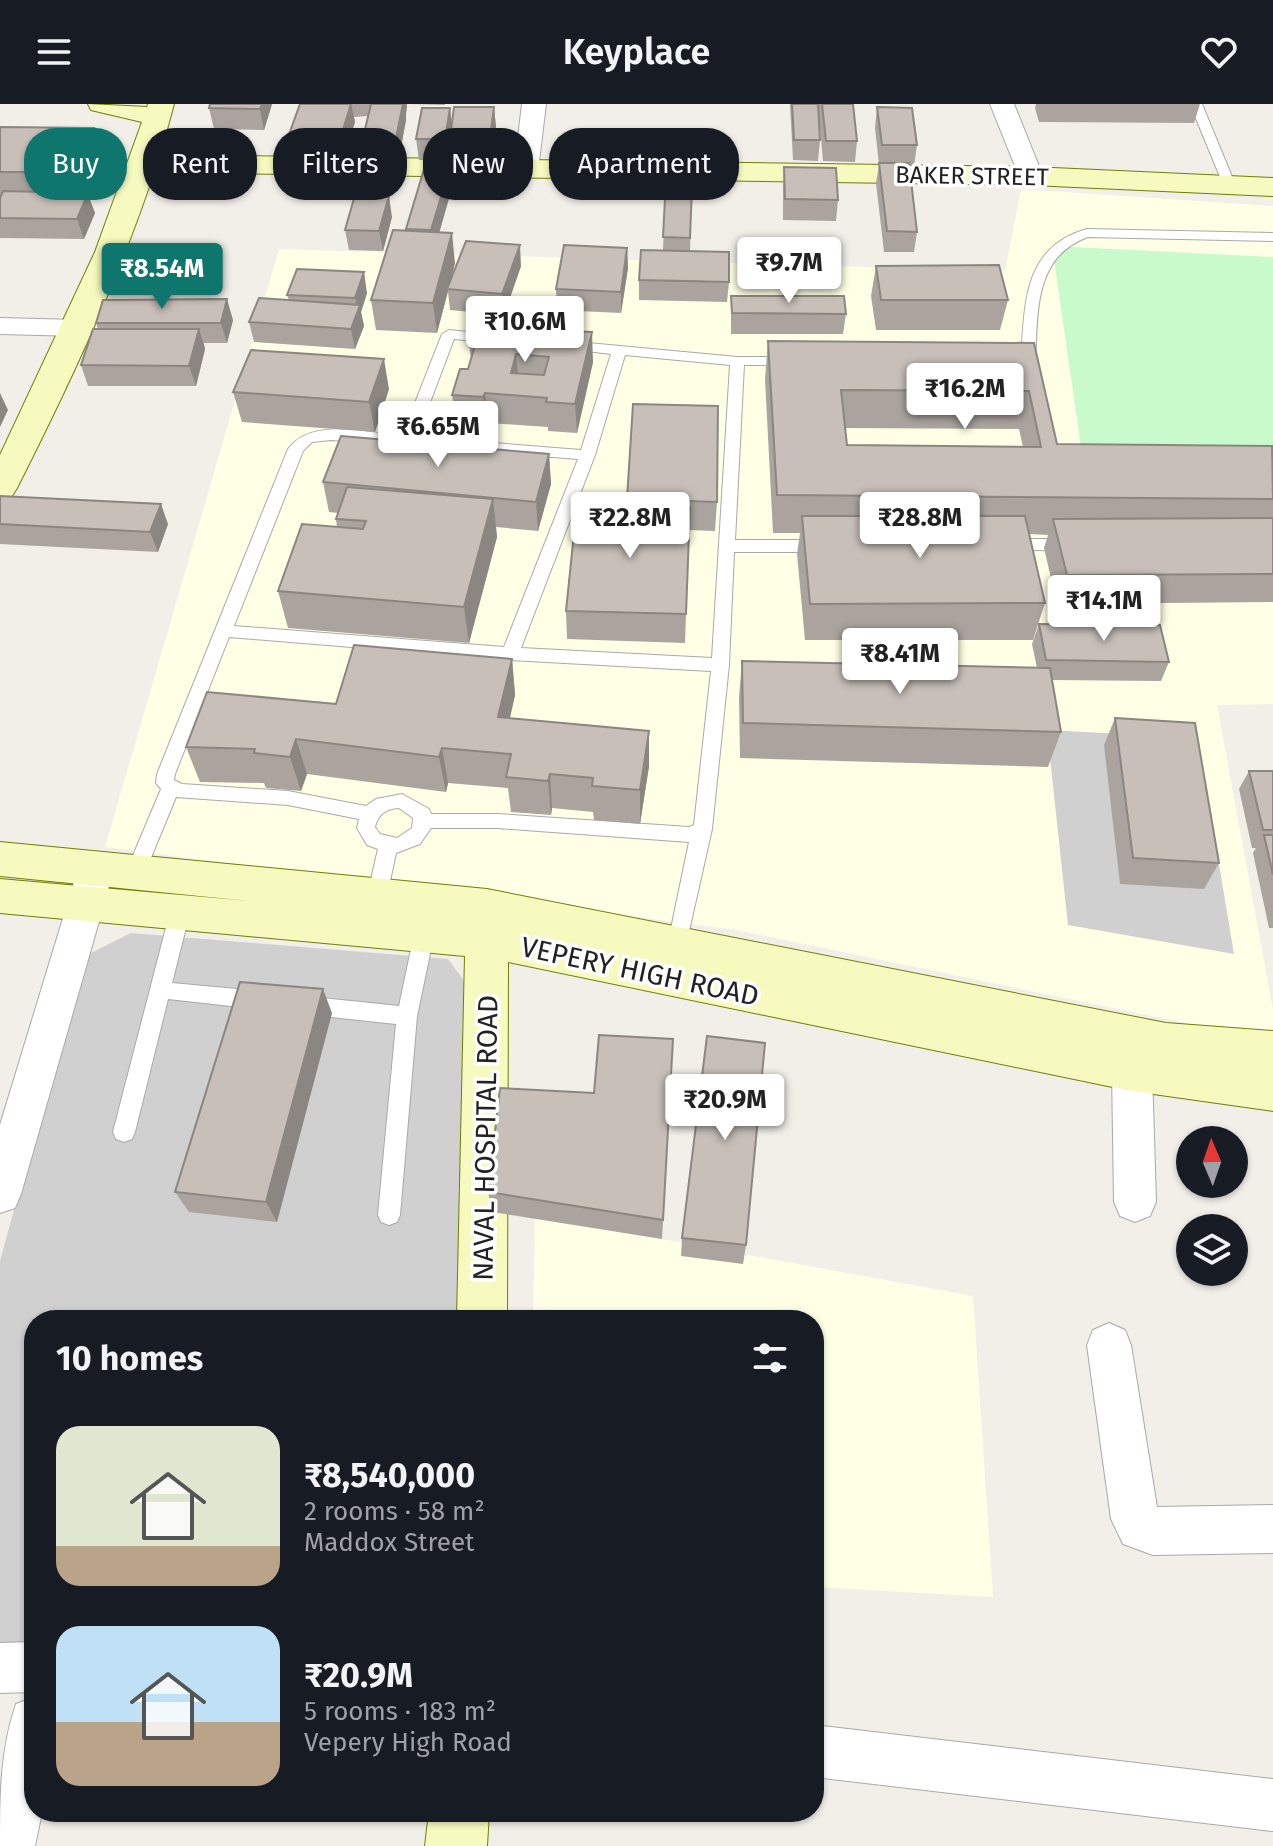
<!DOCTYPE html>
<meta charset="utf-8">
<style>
:root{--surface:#171b24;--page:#242831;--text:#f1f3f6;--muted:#9ea1a6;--accent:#0f766e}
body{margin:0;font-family:"Fira Sans",sans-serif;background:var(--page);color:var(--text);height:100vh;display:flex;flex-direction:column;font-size:30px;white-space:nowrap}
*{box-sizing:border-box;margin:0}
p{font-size:26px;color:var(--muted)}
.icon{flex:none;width:44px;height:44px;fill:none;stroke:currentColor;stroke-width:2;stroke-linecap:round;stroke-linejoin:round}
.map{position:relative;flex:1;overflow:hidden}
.drawer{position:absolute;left:24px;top:1206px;width:800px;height:512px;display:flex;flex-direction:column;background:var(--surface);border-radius:32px;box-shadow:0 2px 6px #0004}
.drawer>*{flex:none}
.banner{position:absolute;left:24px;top:24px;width:800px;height:72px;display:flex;gap:16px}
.needle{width:52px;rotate:358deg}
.controls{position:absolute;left:1176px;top:1022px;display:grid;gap:16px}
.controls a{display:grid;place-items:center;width:72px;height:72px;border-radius:50%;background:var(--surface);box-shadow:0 2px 6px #0004;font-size:40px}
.price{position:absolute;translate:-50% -68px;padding:0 18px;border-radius:8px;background:#fff;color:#222;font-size:26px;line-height:52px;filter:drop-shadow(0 2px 4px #0008)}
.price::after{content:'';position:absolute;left:50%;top:48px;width:24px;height:18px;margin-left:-12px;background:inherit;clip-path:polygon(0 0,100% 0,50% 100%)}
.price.on{background:var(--accent);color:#fff}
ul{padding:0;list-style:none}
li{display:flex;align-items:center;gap:24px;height:200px;padding:0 32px}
li span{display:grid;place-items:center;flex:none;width:224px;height:160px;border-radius:24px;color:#555}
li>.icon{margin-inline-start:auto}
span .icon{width:96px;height:96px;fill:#fffc;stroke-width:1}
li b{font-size:34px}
h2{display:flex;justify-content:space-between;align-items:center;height:96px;padding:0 32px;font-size:34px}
.tag{padding:0 28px;border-radius:32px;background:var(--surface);box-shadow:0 2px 6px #0004;font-size:28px;line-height:72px}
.tag.on{background:var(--accent);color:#fff}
header{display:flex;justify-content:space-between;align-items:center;height:104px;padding:0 32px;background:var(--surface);font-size:36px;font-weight:600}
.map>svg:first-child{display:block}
.education{fill:#ffffe5}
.religious{fill:#d0d0d0}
.park{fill:#c8facc}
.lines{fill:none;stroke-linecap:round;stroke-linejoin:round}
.lane-casing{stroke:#a9a9a9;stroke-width:2}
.street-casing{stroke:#a9a9a9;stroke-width:2}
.secondary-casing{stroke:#707d05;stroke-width:2}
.lane{fill:#fff;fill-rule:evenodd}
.street{fill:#fff;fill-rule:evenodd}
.secondary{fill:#f7fabf;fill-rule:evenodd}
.wall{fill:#aba49e;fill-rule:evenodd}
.shaded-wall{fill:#8b8681}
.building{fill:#c7bfb8;stroke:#8b8681;stroke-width:2;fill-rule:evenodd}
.labels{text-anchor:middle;stroke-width:7;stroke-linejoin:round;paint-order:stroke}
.far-street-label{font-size:24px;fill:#222;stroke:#fff}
.street-label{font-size:28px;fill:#222;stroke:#fff}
</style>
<header><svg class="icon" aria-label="menu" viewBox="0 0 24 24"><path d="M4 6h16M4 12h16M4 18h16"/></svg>Keyplace<svg class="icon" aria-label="heart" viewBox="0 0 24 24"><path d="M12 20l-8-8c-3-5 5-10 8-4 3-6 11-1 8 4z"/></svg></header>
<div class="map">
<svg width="1273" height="1742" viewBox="0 0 1273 1742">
<rect width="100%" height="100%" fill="#f2efe9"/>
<!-- education -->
<path class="education" d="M1021,85L1273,102V600L1217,601L1273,906V937L736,826L105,743L279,145L1005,167Z
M535,1112L973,1192L993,1493L814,1483V1216H533Z"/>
<!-- religious -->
<path class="religious" d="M1047,626L1198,634L1234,850L1068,821Z
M131,829L448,855L465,878L458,1216H34V1546L0,1547V1157L83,853Z"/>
<!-- park -->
<path class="park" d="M1052,142L1273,153V361L1083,357Z"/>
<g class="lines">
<defs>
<path id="lane" d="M1190,0H1202L1235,80L1234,83L1223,80Z
M1087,125L1273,129V137L1088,133C1033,153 1038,209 1035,259L1028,263L1017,262L1015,259L1021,255C1025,199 1023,143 1087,125Z
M449,226L495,231L502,235L495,239L454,235L417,333L581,346L611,250L562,244L560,241L567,237L737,253H794L801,257L794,261H744L735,436H822L830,442L822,448H734L729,561L712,725L685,845H671L668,839L689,738L498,724H431L420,740L396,749L385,801L382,807H368L365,801L378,745L367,741L357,724L359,715L288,701L176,693L143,773L136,776L126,768L161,685L156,679L157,670L288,345C312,313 367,329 402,332L442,230ZM625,251L730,261L712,554L521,544L595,351ZM331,336L578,355L504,543L234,522L303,347L312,338ZM229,533L510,556L711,567L694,721L689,723L498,710H431L429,705L402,690L376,695L366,702L288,687L182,680L174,676L175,670ZM399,704L413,714L412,724L397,734L380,730L375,723C378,710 386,705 399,704Z
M1006,435H1070L1078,441L1070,447L1000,445L998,441Z
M180,800L187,802L190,808L172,879L259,887L266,890L269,896L266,902L259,905L168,895L135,1028L132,1035L124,1038L116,1035L113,1028L170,808L173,802Z
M424,823L431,825L434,831L417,912L400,1111L397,1118L389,1121L381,1118L378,1111L396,920L303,910L296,907L293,901L296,895L303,892L399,902L414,831L417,825Z"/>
<path id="street" d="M522,0H546L538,66L526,73L514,66Z
M990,0H1014L1043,72L1040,77L1031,79L1019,72Z
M0,214L78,216L88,218L92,224L88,230L78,232L0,230Z
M96,750L109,755L114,765L21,1090L15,1104L0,1109V1021L78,765L83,755Z
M1132,949L1146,955L1152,967L1156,1098L1150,1112L1135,1118L1120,1112L1114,1098L1112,967L1118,955Z
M1109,1219L1125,1226L1131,1241L1157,1403L1273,1401V1449L1153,1451L1123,1440L1111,1415L1087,1241L1093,1226Z
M34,1538V1588L0,1589V1539Z
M34,1593V1708H42L35,1742H0C0,1693 0,1646 16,1600Z
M814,1621L1273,1675V1727L814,1673Z"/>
<path id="secondary" d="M88,0L147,3L148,0H174L160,51L1031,63L1273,74V92L1031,81L154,68C118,177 69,281 17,384L12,392L0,395V351L95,148L142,18L91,6Z
M0,738L487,785L1166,919L1273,927V1007L1132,987L508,858L507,1216H457L465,852L0,809V775L249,797L0,772Z
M429,1708H489L487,1742H425Z"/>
</defs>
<!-- lane casing -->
<use href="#lane" class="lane-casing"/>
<!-- street casing -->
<use href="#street" class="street-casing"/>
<!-- secondary casing -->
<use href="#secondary" class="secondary-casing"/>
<!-- lane -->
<use href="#lane" class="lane"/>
<!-- street -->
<use href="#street" class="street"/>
<!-- secondary -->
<use href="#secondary" class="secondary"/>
</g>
<!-- wall -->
<path class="wall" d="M272,0L264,26L214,25L209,4Z
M300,0H407L406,10V16L398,59H365L362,38L368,12L354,13L355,18L343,55L293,54L288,33Z
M409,0H445V1Z
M790,0H818L820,36L818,57L793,56Z
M818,0H853L857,37L855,58L823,57Z
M1036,0H1200L1194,19L1039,18L1035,4Z
M494,3L496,23L492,55H453L455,73L439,129L455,159L450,177L521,162L504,211L450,206L448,188L437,229L376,226L371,196L406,127L427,56H419L416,35L450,4L452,20ZM450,38L452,53H448Z
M877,3L917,41L914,62H909L917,128L914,148H884L876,79L879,61L875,24Z
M0,23L94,24L103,54L88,91L95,109L84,135L0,134Z
M667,56L693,57L690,147L729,178L727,198L639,196V176L663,146Z
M784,63L838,96L836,117L783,116V83Z
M392,113L383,147L349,146L345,126Z
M627,144L628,164L621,209L557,206L556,185Z
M876,162L1008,196L1000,226H876L871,192Z
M367,189L361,208L364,222L355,245L254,238L249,218L289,196L287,191Z
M731,192L846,210L843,230H731Z
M233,216L227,239H204L205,245L196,282H88L81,261L98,225L96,219Z
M509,222V225L593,258L577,329L548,327V323L488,319L487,323L456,320L452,291L468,265L471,256L469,238Z
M768,237L1034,239L1057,340L1273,344V498L1057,500L1044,444L1048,431L1029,430L1045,499L1033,536H805L797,450L800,429H773L765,275ZM845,324L1019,325L1023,343L847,341Z
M389,285L375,328L242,318L233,288Z
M549,350L551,380L538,427L496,423L497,433L469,539L288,524L278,487L337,423L336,415L338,409L329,408L323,378Z
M0,392L168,420L158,448L0,440Z
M627,395L717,398L715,427L689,426L685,539L567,535L566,507L627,401Z
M1039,520L1169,558L1161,577L1052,576L1061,628L1048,663L740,654L739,593L742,557L1037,564L1032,540Z
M512,555L515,591L510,614L649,627V662L640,720L594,716L593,708L552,704L551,711L511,708L508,684L448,679L446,688L307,670L301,687L266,684L264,679L200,678L186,643L336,600Z
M1115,614L1219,759L1204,785L1120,780L1104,641Z
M1249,667H1273V824H1269L1253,749L1256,744H1252L1239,685Z
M332,909L277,1118L189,1108L175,1088Z
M673,935L662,1135L492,1108L488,1088L594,989Z
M682,1134L746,1141L743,1160L681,1152Z"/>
<!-- shaded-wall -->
<path class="shaded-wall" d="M262,0H272L264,26L260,5Z
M351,0L355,18L343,55L340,35Z
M403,0H407L406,10V16L398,59L395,39Z
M494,3L496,23L492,55L490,34Z
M450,4L452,25L447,56L445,35Z
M94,24L103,54L88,91L95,109L84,135L77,115L85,96L75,68Z
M453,53L455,73L434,147L431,126Z
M389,92L392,113L383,147L379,127Z
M452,129L455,159L437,229L433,199Z
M520,141L521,162L504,211L502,190Z
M627,144L628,164L621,209V188Z
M364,168L367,189L361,208L364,222L355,245L351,225L358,208L355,194Z
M227,195L233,216L227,239L221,219Z
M199,225L205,245L196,282L189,262Z
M592,228L593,258L577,329L575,300Z
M516,250L519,280L511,269Z
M384,255L389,285L375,328L369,298Z
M0,289L8,306L0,323Z
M485,289L488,319L487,323L483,293Z
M549,350L551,380L538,427L536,398Z
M493,395L497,433L469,539L464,503Z
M161,400L168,420L158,448L150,428Z
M512,555L515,591L502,648L498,613Z
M649,627V662L640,720V686Z
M296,635L307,670L301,687L290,653Z
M442,644L448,679L446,688L439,653Z
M550,670L552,704L551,711L548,677Z
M323,885L332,909L277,1118L266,1098Z"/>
<!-- building -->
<path class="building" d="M210,0H262L260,5L209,4Z
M300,0H351L340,35L288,33Z
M371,0H403L395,39L362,38Z
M792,0H818L820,36H794Z
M822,0H853L857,37H826Z
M454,3H494L490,34H450Z
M877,3L912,4L917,41H882Z
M422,4H450L445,35H416Z
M0,23L94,24L75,68H0Z
M428,52L453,53L431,126L406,125Z
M667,56L693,57L690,134L663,133Z
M879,59H909L917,128L887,127Z
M784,63L836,64L838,96L785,95Z
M3,87L88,89L77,115L0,114V94Z
M355,91L389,92L379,127L345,126Z
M393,126L452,129L433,199L371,196Z
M466,137L520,141L502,190L447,185Z
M564,141L627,144L621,188L556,185Z
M641,146L729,148V178L639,176Z
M999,161L1008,196H881L876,162Z
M297,165L364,168L355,194L287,191Z
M731,192H844L846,210L732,209Z
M259,194L360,201L351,225L249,218Z
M227,195L221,219H96L103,196Z
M474,220L509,222L508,225L592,228L575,300L546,298L547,294L485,289L483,293L452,291L460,265H468L476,238H469ZM516,250L549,253L544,271L511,269Z
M93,225H199L189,262L81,261Z
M768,237L1034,239L1057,340L1272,342L1273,395L777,391ZM841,286L1029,287L1041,343L847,341Z
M251,246L384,255L369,298L233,288Z
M633,300L718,302L717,398L627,395Z
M341,332L549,350L536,398L323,378Z
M347,383L493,395L464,503L278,487L302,420L363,425L366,417L336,415Z
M0,392L161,400L150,428L0,420Z
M577,400L690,403L686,510L566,507Z
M802,412H1025L1045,499L810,500Z
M1273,414V470L1067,471L1053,415Z
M1039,520L1160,521L1169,558L1046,556Z
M354,541L512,555L498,613L649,627L640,686L592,682L593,674L550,670L548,677L506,673L511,650L442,644L439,653L296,635L290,653L254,649L255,645L186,643L207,588L336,600Z
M742,557L1050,564L1061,628L743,619Z
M1115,614L1195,619L1219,759L1133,754Z
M1249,667H1273V726H1263Z
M1264,731H1273V771Z
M240,878L323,885L266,1098L175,1088Z
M599,931L673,935L663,1116L488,1088L500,984L594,989Z
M707,932L765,939L746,1141L682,1134Z"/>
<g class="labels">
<!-- far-street labels -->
<g class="far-street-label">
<text transform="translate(972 72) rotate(1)" y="8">BAKER STREET</text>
</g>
<!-- street labels -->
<g class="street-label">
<text transform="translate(640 867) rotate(12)" y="10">VEPERY HIGH ROAD</text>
<text transform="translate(485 1034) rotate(-89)" y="10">NAVAL HOSPITAL ROAD</text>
</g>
</g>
</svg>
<div class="controls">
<a><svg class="needle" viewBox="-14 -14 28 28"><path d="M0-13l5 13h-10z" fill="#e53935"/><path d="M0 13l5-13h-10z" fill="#9ea1a6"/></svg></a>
<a><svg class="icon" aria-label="layers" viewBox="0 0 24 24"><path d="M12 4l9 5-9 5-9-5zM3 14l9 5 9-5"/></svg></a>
</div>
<b class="price" style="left:789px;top:201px">₹9.7M</b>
<b class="price on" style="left:162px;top:207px">₹8.54M</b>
<b class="price" style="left:525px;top:260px">₹10.6M</b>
<b class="price" style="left:965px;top:327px">₹16.2M</b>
<b class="price" style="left:438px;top:365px">₹6.65M</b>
<b class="price" style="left:630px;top:456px">₹22.8M</b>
<b class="price" style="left:920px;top:456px">₹28.8M</b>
<b class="price" style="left:1104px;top:539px">₹14.1M</b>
<b class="price" style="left:900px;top:592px">₹8.41M</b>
<b class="price" style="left:725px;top:1038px">₹20.9M</b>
<div class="banner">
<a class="tag on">Buy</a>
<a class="tag">Rent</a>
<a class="tag">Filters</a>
<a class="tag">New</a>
<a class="tag">Apartment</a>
</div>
<section class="drawer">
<h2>10 homes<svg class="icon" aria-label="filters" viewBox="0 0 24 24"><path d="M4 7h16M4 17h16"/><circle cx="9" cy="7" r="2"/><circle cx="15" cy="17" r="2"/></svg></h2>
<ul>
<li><span style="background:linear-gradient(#dfe7d0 75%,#b9a48a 0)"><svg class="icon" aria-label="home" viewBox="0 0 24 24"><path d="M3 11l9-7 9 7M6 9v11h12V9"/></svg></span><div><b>₹8,540,000</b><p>2 rooms · 58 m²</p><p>Maddox Street</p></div></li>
<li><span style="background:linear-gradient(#bfe0f5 60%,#b9a48a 0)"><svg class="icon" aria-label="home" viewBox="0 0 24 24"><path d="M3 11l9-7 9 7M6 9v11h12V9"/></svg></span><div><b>₹20.9M</b><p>5 rooms · 183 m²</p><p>Vepery High Road</p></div></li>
</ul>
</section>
</div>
